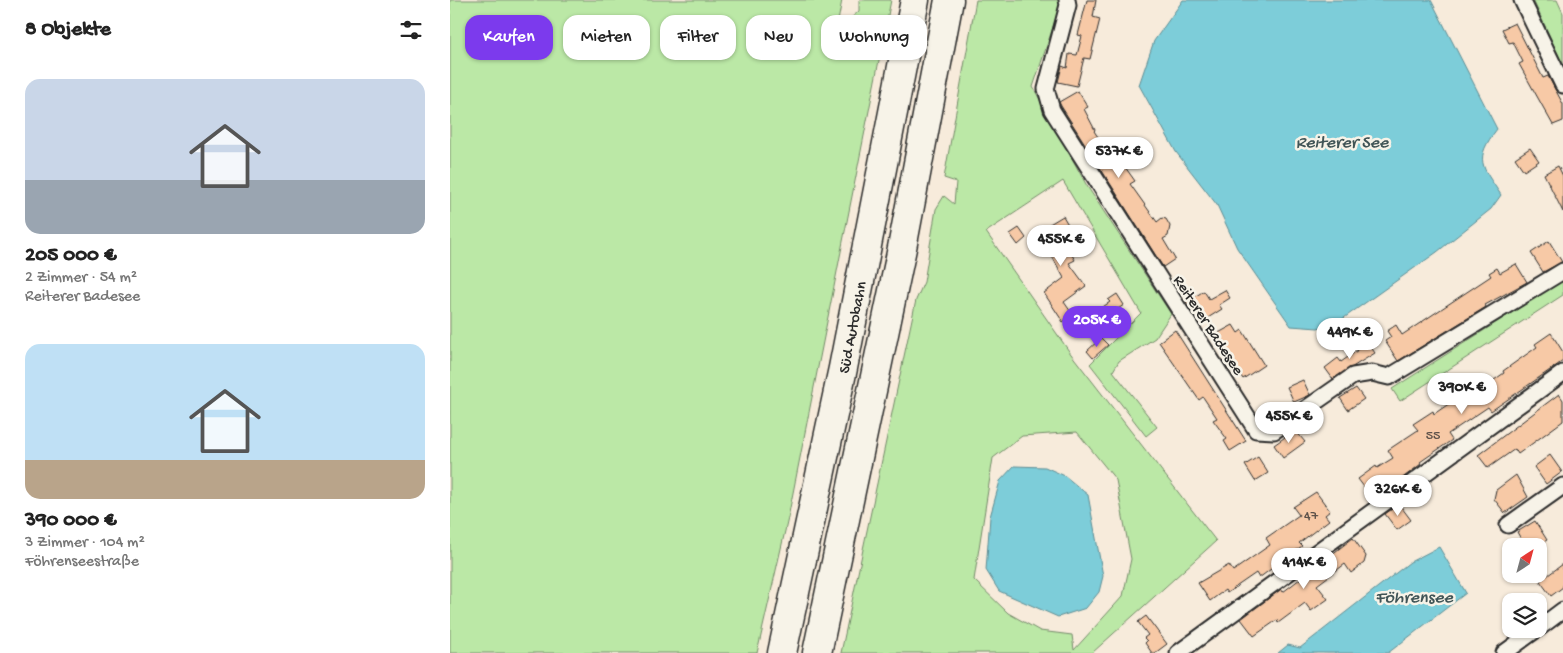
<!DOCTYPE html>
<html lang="de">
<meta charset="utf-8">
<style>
:root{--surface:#fff;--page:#f2f2f2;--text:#222;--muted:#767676;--accent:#7c3aed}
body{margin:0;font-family:"Gochi Hand",sans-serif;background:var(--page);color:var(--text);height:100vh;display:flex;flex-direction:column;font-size:19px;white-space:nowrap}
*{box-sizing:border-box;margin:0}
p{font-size:16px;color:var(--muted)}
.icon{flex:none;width:28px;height:28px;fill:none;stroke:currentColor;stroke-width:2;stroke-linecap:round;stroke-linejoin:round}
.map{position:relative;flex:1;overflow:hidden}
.sheet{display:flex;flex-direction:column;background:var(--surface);width:450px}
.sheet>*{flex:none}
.hud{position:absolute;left:15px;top:15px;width:475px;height:45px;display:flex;gap:10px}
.needle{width:32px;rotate:36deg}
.buttons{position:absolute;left:1052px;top:538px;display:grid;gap:10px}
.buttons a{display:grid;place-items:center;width:45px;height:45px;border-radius:10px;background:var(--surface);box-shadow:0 1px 4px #0004;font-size:25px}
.price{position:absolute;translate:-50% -42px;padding:0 11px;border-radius:18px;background:#fff;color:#222;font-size:16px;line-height:32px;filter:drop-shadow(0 1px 2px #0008)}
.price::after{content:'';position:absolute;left:50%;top:30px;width:15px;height:11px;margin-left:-8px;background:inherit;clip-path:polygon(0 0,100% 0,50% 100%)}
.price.current{background:var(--accent);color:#fff}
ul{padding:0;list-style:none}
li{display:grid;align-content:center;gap:10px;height:265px;padding:0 25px}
li span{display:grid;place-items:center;height:155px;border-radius:15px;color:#555}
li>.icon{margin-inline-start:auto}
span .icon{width:90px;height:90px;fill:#fffc;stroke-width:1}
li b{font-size:21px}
h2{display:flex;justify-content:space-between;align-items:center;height:60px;padding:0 25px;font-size:21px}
.chip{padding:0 18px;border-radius:15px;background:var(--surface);box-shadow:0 1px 4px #0004;font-size:18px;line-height:45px}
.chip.current{background:var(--accent);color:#fff}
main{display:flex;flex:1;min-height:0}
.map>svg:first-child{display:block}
.green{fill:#bbe8a6;stroke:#738a68;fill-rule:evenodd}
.water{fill:#7dcdd9;stroke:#5c8c93}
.building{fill:#f7c9a6;stroke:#2b2b2b}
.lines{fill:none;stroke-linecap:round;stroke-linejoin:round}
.street-casing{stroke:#2b2b2b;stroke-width:19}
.highway-casing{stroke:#2b2b2b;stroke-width:31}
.street{stroke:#f7f3e8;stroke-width:15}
.highway{stroke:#f7f3e8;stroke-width:28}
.labels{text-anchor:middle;stroke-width:5;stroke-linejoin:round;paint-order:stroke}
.number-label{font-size:14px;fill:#5e524a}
.street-label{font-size:16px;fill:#2b2b2b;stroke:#f7f3e8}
.water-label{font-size:18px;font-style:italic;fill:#405456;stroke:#f7f3e8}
</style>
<main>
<section class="sheet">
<h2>8 Objekte<svg class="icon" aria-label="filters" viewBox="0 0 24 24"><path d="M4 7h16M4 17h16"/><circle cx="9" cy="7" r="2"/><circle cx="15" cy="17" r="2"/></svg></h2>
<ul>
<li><span style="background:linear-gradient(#c9d6e8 65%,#9aa5b1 0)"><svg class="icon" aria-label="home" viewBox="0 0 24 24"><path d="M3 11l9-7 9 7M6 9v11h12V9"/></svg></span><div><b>205 000 €</b><p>2 Zimmer · 54 m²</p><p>Reiterer Badesee</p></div></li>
<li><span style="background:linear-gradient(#bfe0f5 75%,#b9a48a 0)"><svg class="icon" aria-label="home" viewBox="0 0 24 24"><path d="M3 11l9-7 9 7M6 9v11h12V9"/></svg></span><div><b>390 000 €</b><p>3 Zimmer · 104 m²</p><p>Föhrenseestraße</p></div></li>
</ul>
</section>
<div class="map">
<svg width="1113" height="653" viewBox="0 0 1113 653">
<rect width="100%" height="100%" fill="#f7ebdb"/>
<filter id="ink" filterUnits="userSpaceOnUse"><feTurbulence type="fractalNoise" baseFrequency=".02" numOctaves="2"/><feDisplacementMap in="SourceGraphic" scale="10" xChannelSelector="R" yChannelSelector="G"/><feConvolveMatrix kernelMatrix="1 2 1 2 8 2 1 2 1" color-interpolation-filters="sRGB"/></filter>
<g filter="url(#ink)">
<!-- green -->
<path class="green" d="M0,0H392L386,32L409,11V0H441L338,518L307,653H0Z
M526,0H612L583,87L637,186L721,314L705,338L669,361L663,371L707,427L696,436L640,364L691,313L613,181L536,232L621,354L766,541L642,653H391L466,300L474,282L486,209L494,196L504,204L506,182L494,178ZM627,432L666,480L681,559L673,596L624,650L622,635L590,631L558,613L524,580L543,458L572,436Z
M1083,0H1107L1113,13V65Z
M1113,280V295L950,401L942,389Z"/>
<!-- water -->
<path class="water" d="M733,0H981L1047,129C1023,160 1032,166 1051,195L1041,209L987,252L891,320L868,328L841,326L787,248L767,205L726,152L689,85L704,41Z
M564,466L595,467L615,476L638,495L653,576L649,592L636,608L608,617L549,591L536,570L540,517L550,481Z
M989,547L1016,593L938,653H828L838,645L850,648L960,562Z"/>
<!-- building -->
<path class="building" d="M637,0H646L643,17L650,19L640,59L634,58L627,86L608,82L612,66L617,68L619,54L627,55L632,36L628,35Z
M1065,23L1093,78L1098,76L1113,104V121L1103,125L1069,64L1073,62L1063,42L1059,43L1052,29Z
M628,91L638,107L634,109L645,130L644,131L656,149L660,146L685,181L680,184L707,222L712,218L716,219L720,226L718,236L713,239L725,259L713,267L611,106L609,102Z
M1080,148L1089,161L1074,171L1065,158Z
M1108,166L1113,176V212L1094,174Z
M613,216L623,233L613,240L625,260L619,263L636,286L614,302L623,315L613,322L594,293L614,278L588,231Z
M569,228L576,238L568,245L560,234Z
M1099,241L1112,262L1093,272L1081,253Z
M1066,264L1077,282L1035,305L1036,307L948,361L935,341L941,337L937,331L946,325L952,335L1041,276L1039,273L1047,268L1050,273Z
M775,290L780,298L769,305L772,309L753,321L746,310L742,312L736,302L754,291L759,299Z
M667,294L674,305L657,316L664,326L654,333L641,315L660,302L658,300Z
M783,325L788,333L792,330L814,365L793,379L763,336Z
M725,330L796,441L780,451L774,441L777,439L763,420L767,418L753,397L749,400L709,342Z
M1101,333L1113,352V361L1041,411L1038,407L998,434L1002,440L970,462L971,464L950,480L949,478L928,494L925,491L920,495L908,479L926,466L927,468L943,458L938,450L968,430L963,424L983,411L984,414L1013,394L1017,399L1054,373L1053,371L1087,347L1085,344Z
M651,338L658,345L643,358L637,351Z
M916,340L925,353L883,379L875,368L888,358L891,362L908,350L906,346Z
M853,380L860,395L844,402L837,387Z
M906,388L914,399L898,410L890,398Z
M1109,394L1113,400V421L1068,454L1065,449L1038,468L1028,455Z
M845,430L855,442L833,458L824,445Z
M1100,455L1112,472L1096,484L1084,467Z
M808,457L818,473L805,481L795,465Z
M1066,475L1078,497L1055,513L1044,499L1046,490Z
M866,492L880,511L875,515L879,520L849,543L852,546L809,578L806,573L777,593L775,590L760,601L748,583L779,565L783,571L820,545L816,538L849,515L843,507Z
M949,504L961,520L947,530L935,514Z
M1085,521L1097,540L1087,546H1075L1067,532Z
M903,538L916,556L914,563L901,573L895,564L867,585L878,599L861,611L855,603L828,623L827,620L804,636L791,619L831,589L833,592Z
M1113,564V587L1101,596L1090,581Z
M696,616L717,644L705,653H702L695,643L697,641L694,638L698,635L688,622Z"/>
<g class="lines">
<defs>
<path id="street" d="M617,0L618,5L596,89L602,110L806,430L824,431L903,376L922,373L939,377L1113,271
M1072,0L1113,85
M1058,525L1113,486
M1089,628L1113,610
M728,653L1113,373
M1054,653L1087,629"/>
<path id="highway" d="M332,653L393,368L465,0
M367,653L452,248L499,0"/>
</defs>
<!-- street casing -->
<use href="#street" class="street-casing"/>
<!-- highway casing -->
<use href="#highway" class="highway-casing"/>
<!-- street -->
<use href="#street" class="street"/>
<!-- highway -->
<use href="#highway" class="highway"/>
</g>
</g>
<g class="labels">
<!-- number labels -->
<g class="number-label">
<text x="983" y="439">55</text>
<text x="861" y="519">47</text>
</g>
<!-- street labels -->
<g class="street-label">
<text transform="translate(760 324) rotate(57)" y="6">Reiterer Badesee</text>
<text transform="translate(401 327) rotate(-79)" y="6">Süd Autobahn</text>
</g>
<!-- water labels -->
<g class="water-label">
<text x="892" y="147">Reiterer See</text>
<text x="964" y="602">Föhrensee</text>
</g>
</g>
</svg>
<div class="buttons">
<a><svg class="needle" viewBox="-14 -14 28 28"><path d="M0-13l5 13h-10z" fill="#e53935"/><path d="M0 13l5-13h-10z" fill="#767676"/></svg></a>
<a><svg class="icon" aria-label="layers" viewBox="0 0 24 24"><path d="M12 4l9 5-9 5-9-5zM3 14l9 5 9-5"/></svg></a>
</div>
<b class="price" style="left:669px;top:179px">537K €</b>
<b class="price" style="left:611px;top:267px">455K €</b>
<b class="price current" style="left:647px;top:348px">205K €</b>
<b class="price" style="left:900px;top:360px">449K €</b>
<b class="price" style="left:1012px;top:415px">390K €</b>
<b class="price" style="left:839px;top:444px">455K €</b>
<b class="price" style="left:948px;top:517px">326K €</b>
<b class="price" style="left:854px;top:590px">414K €</b>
<div class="hud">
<a class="chip current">Kaufen</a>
<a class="chip">Mieten</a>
<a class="chip">Filter</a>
<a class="chip">Neu</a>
<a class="chip">Wohnung</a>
</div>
</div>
</main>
